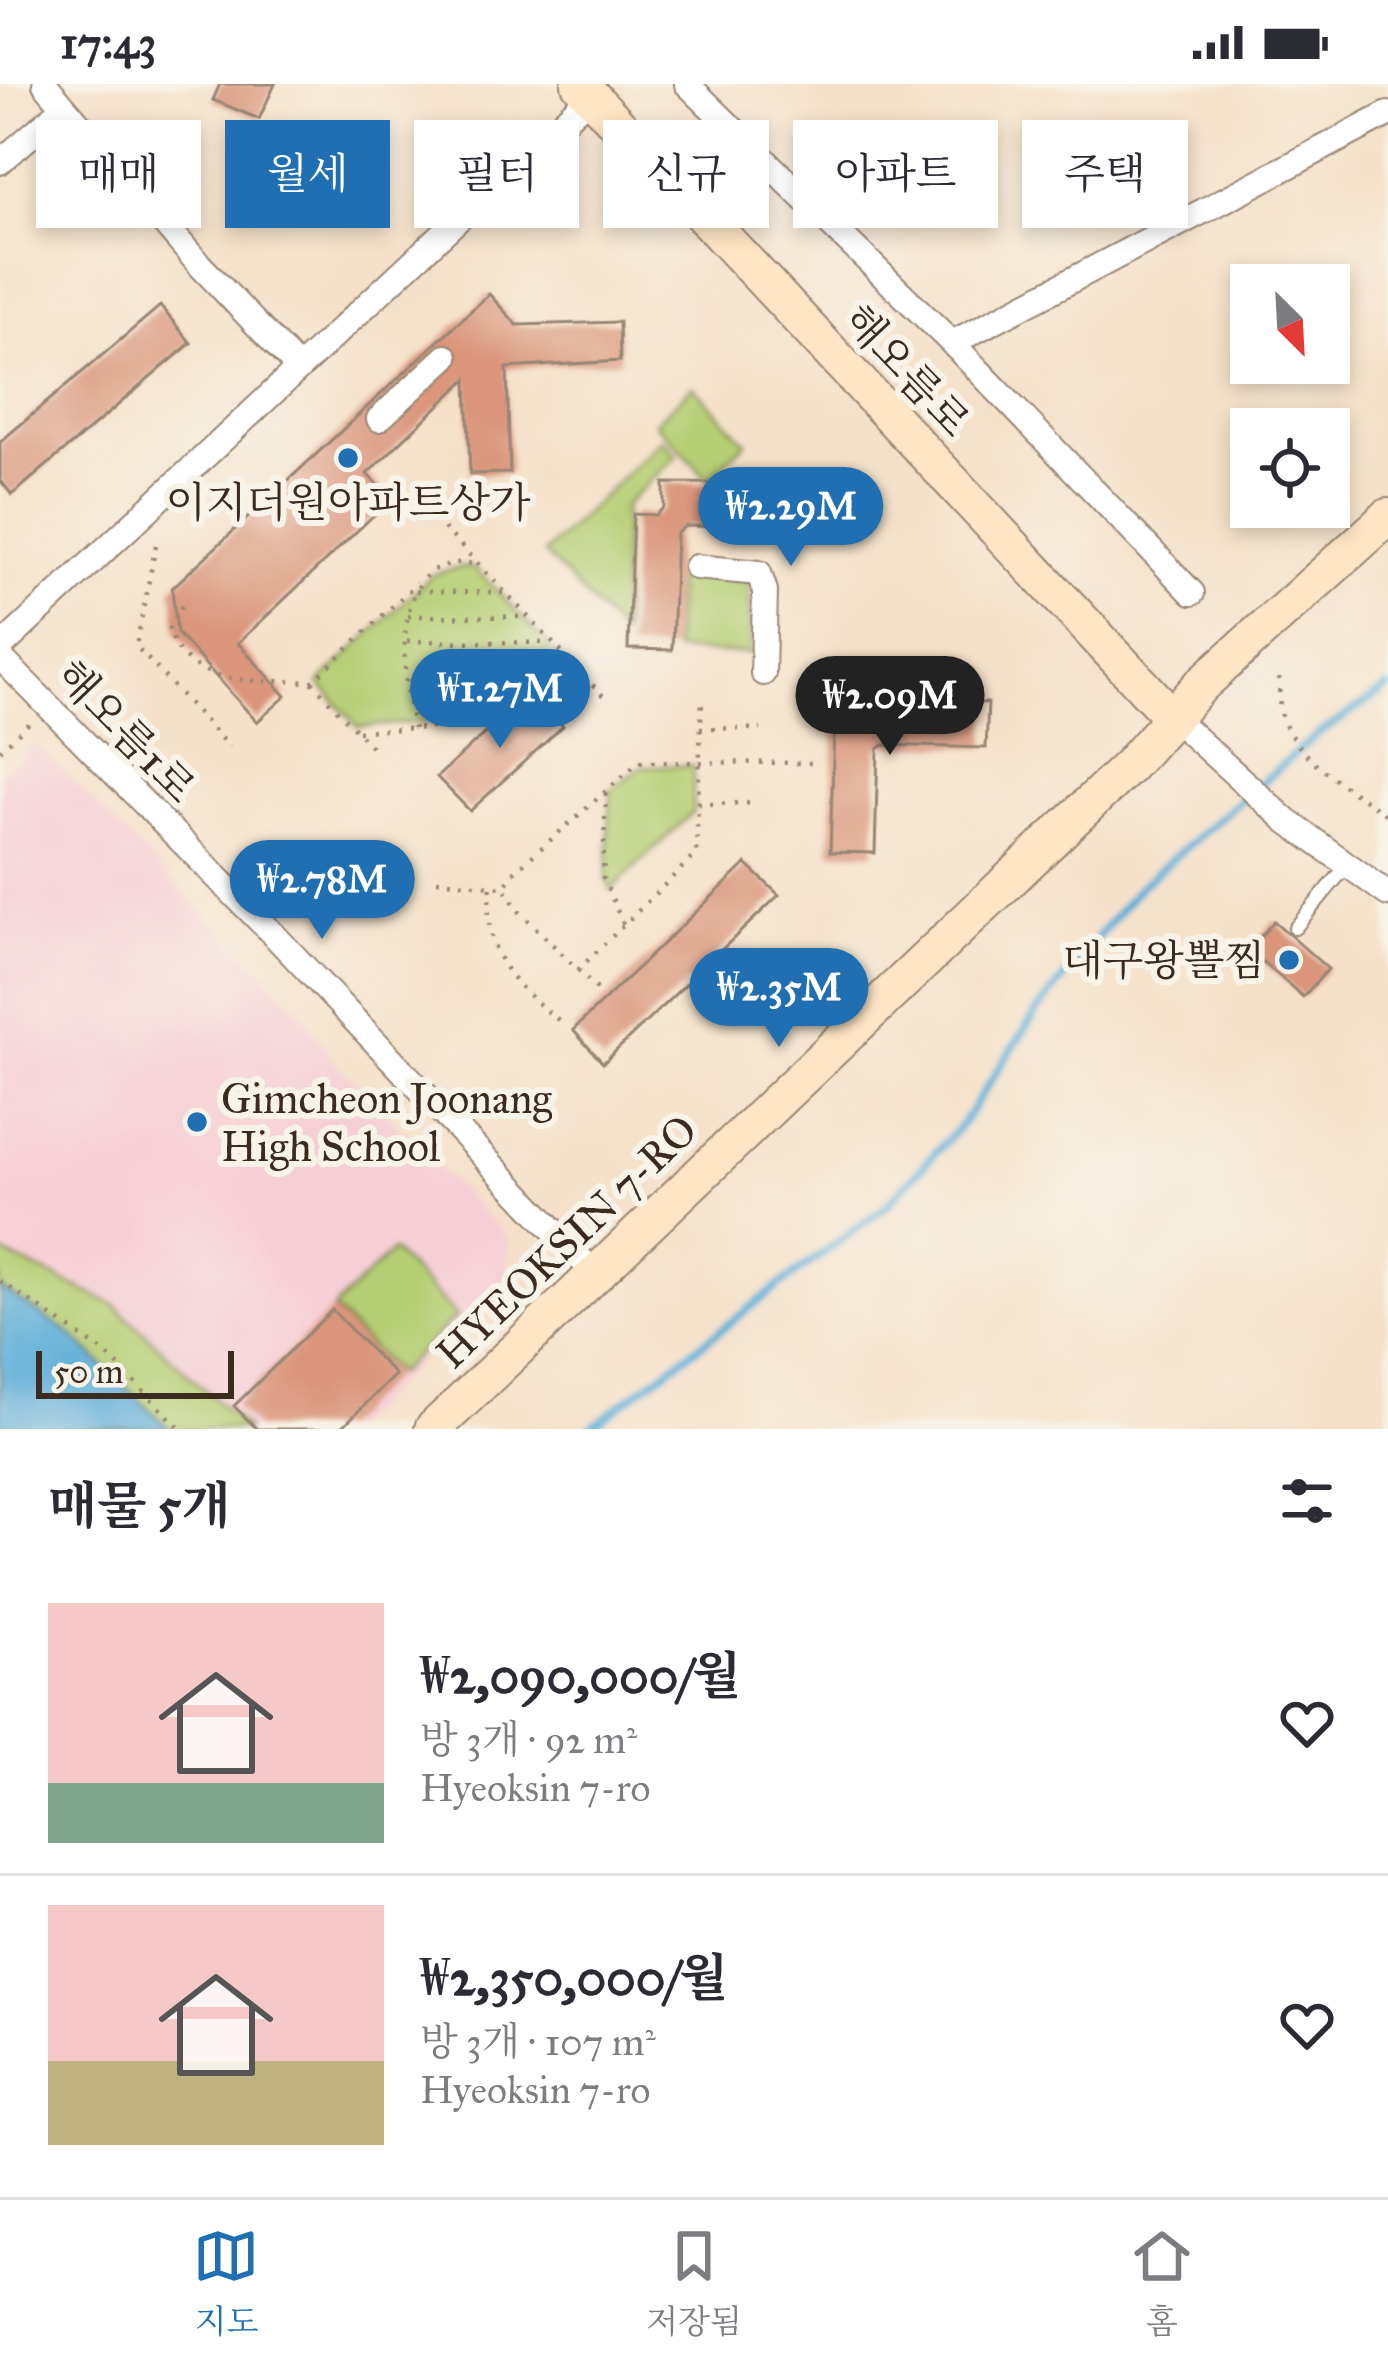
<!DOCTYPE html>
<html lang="ko">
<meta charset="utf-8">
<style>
:root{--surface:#fff;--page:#f2f2f3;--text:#2b2b33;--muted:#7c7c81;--line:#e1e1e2;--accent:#1f6fb2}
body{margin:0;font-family:"IM FELL Great Primer","Noto Serif KR",serif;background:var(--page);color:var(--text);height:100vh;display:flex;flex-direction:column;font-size:45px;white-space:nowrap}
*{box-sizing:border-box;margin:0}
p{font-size:39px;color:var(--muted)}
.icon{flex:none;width:66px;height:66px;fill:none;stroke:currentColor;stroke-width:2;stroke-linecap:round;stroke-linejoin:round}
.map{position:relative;height:1345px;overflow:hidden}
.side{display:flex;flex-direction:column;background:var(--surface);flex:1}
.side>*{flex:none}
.guide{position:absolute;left:36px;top:36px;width:1317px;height:108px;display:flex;gap:24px}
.needle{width:78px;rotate:156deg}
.tools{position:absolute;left:1230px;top:180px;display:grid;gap:24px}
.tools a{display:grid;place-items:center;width:120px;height:120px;border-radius:0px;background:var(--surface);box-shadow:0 6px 18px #0003;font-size:60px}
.scale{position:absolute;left:36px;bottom:30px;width:198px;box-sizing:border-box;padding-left:12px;border:6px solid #3b2a1e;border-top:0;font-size:33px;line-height:42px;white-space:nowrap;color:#3b2a1e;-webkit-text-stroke:9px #f7f3e8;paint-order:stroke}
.price{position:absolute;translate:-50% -102px;padding:0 27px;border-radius:42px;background:var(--accent);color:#fff;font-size:39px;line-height:78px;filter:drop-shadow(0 3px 6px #0008)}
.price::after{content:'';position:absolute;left:50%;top:72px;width:36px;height:27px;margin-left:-18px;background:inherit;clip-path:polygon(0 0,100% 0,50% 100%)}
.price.active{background:#222;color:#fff}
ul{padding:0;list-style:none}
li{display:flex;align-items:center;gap:36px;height:300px;padding:0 48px}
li+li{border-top:3px solid var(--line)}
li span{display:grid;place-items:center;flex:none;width:336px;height:240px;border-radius:0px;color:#555}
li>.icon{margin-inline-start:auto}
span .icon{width:144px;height:144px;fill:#fffc;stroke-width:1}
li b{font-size:51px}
h2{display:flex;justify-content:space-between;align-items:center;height:144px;padding:0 48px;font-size:51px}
.pill{padding:0 42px;border-radius:0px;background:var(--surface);box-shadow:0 6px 18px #0003;font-size:42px;line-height:108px}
.pill.active{background:var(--accent);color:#fff}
.status{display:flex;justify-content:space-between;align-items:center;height:84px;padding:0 60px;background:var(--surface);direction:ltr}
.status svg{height:33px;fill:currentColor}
.tabs{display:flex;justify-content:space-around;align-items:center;height:168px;border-top:3px solid var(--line);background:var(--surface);font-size:33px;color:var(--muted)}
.tabs a{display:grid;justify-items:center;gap:6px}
.tabs .active{color:var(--accent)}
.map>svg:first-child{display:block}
.built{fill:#f6cfd6}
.green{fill:#b5ce73;stroke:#787c48;stroke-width:3}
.water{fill:#5eaed8;stroke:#4c6c7b;stroke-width:3}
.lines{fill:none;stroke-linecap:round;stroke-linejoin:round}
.stream{stroke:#5eaed8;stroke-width:8}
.building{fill:#da957a}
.lane-casing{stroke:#988674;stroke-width:16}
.street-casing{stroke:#988674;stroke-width:28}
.secondary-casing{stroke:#988674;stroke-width:40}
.path{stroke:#988674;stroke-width:4.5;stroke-dasharray:3 9;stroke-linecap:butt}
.lane{stroke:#fff;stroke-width:12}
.street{stroke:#fff;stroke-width:24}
.secondary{stroke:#fee5c5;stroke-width:36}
.poi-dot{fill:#1f6fb2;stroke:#f7f3e8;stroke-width:4.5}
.labels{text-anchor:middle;stroke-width:12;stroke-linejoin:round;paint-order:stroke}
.street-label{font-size:42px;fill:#3b2a1e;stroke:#f7f3e8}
.poi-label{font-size:42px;fill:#3b2a1e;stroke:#f7f3e8}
</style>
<div class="status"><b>17:43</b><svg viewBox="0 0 49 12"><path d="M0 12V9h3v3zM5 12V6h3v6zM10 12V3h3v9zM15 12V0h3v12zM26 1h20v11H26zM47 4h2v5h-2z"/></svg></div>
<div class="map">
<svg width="1388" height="1345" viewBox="0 0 1388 1345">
<rect width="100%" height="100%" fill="#f7f3e8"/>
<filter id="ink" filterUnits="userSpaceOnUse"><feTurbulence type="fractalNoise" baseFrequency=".00833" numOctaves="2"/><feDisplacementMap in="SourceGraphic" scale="24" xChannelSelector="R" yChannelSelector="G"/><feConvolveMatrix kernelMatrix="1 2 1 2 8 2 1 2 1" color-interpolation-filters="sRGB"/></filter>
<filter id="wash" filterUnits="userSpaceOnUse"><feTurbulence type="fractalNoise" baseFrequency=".004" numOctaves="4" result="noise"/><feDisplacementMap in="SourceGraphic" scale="48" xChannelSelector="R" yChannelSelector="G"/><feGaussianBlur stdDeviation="2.7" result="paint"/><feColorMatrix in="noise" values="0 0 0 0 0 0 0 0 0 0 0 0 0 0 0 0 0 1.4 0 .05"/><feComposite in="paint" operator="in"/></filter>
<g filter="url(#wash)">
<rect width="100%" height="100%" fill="#f5e1c9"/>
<!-- built -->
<path class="built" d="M35,659L299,925L334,977L508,1154L507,1194L350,1345H246L116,1221L0,1168V692Z"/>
<!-- green -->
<path class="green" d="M693,302L746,358L708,395L655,338Z
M662,355L677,372L624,422L622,551L544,469Z
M462,483L476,485L551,564L474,634L358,643L319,599L433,490Z
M677,490L749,497L751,570L674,567Z
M643,682H693V728L611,806L607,796L611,705Z
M392,1167L456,1232L397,1290L333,1225Z
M0,1168L115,1221L246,1345H0Z"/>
<!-- water -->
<path class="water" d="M444 608a23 23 0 1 1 46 0a23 23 0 1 1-46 0Z
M0,1204L69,1249L170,1345H0Z"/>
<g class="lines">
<!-- stream -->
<path class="stream" d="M588,1345L885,1123L962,1040L1036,929L1137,805L1317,651L1388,604"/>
</g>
<g id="blocks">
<!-- building -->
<path class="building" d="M220,0H275L259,35L213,16Z
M489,210L517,241L619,238L620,277L507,284L510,389L470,390L467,295L367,390L391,415L238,559L286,612L257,638L177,549L172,504Z
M160,222L191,259L12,411L0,396V358Z
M664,399L796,400V443L685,442L676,450L672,566L628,565L633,430L656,431L664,423Z
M531,607L563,642L470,727L437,693Z
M863,616L988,619L986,664L884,661L878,665L875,769L830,768L834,645L863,641Z
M746,780L779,811L603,979L573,946Z
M1274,837L1328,885L1303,913L1249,866Z
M332,1226L395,1291L340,1345H257L234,1322Z"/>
</g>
</g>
<g filter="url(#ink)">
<use href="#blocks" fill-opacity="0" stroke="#988674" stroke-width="3"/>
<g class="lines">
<defs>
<path id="lane" d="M1295,844L1345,784"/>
<path id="street" d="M45,0L197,178L298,284
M687,0L952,259L1192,509
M0,78L64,23
M952,259L1388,30
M379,335L446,273
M696,483L759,489L765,507L763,589
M0,564L590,12
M0,573L275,852L596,1191
M1171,632L1287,737L1388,810"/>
<path id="secondary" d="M580,0L1171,632
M433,1345L1129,682L1202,600L1388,433"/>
</defs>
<!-- lane casing -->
<use href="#lane" class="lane-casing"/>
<!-- street casing -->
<use href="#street" class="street-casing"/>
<!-- secondary casing -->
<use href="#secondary" class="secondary-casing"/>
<!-- path -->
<path class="path" d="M444,444L607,616
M156,461L136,562L229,663
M416,507L505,509
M182,522L169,545C186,607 261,595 312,598L376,668
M408,532L528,533
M407,557L551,559
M1279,594C1280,606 1278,622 1282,633C1296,676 1354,707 1388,732
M312,598L417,499
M700,644L761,645
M414,645C404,599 393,520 432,486L461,478L478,481
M358,647L475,642L557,567
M0,666L30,638
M606,709L603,794L624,842
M698,720L757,719
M437,796L502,803
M491,803C479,867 513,901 561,938
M578,886L696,770L702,613
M597,905L518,826L504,803L513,789L639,678L817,679
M0,1197L104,1268L181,1345"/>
<!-- lane -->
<use href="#lane" class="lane"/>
<!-- street -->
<use href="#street" class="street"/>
<!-- secondary -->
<use href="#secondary" class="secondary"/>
</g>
</g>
<!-- markers -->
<g class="poi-dot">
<circle cx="348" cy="374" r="12"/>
<circle cx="1289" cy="876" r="12"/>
<circle cx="197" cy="1038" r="12"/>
</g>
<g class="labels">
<!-- street labels -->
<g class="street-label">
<text transform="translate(907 286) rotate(47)" y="15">해오름로</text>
<text transform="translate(126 647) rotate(46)" y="15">해오름1로</text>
<text transform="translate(566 1157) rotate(-44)" y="15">HYEOKSIN 7-RO</text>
</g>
<!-- poi labels -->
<g class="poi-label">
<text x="348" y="433">이지더원아파트상가</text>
<text x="1265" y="891" text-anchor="end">대구왕뽈찜</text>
<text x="221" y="1029" text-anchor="start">Gimcheon Joonang<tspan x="221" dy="48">High School</tspan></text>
</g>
</g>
</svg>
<div class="tools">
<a><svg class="needle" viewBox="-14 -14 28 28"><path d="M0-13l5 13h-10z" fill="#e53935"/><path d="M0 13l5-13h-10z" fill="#7c7c81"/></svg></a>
<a><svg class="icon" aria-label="locate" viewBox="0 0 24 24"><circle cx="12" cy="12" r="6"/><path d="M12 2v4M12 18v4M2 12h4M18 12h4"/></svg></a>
</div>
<div class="scale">50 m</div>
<b class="price" style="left:791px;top:485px">₩2.29M</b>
<b class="price" style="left:500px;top:667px">₩1.27M</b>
<b class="price active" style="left:890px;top:674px">₩2.09M</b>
<b class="price" style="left:322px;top:858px">₩2.78M</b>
<b class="price" style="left:779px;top:966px">₩2.35M</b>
<div class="guide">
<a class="pill">매매</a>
<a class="pill active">월세</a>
<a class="pill">필터</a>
<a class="pill">신규</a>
<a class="pill">아파트</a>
<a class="pill">주택</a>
</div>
</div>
<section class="side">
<h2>매물 5개<svg class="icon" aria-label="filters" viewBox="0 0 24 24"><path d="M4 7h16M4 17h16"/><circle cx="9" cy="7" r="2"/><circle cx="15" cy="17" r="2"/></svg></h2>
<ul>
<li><span style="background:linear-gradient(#f6c9c9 75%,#7fa58c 0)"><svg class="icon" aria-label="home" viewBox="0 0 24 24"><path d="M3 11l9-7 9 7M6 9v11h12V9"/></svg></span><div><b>₩2,090,000/월</b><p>방 3개 · 92 m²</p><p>Hyeoksin 7-ro</p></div><svg class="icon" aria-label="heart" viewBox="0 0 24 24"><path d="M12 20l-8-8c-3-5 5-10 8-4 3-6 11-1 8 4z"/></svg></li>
<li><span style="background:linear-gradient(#f6c9c9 65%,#c2b280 0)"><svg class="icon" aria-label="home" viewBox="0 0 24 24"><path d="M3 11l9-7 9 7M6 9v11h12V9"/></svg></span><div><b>₩2,350,000/월</b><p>방 3개 · 107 m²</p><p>Hyeoksin 7-ro</p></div><svg class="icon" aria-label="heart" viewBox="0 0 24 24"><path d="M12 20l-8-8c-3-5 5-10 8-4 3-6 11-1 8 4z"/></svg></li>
</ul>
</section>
<nav class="tabs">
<a class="active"><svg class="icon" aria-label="map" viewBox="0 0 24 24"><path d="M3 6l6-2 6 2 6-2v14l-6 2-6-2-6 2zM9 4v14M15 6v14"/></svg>지도</a>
<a><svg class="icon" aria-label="saved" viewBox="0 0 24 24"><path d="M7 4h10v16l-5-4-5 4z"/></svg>저장됨</a>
<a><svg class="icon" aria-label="home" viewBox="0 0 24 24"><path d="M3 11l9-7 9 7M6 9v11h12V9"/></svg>홈</a>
</nav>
